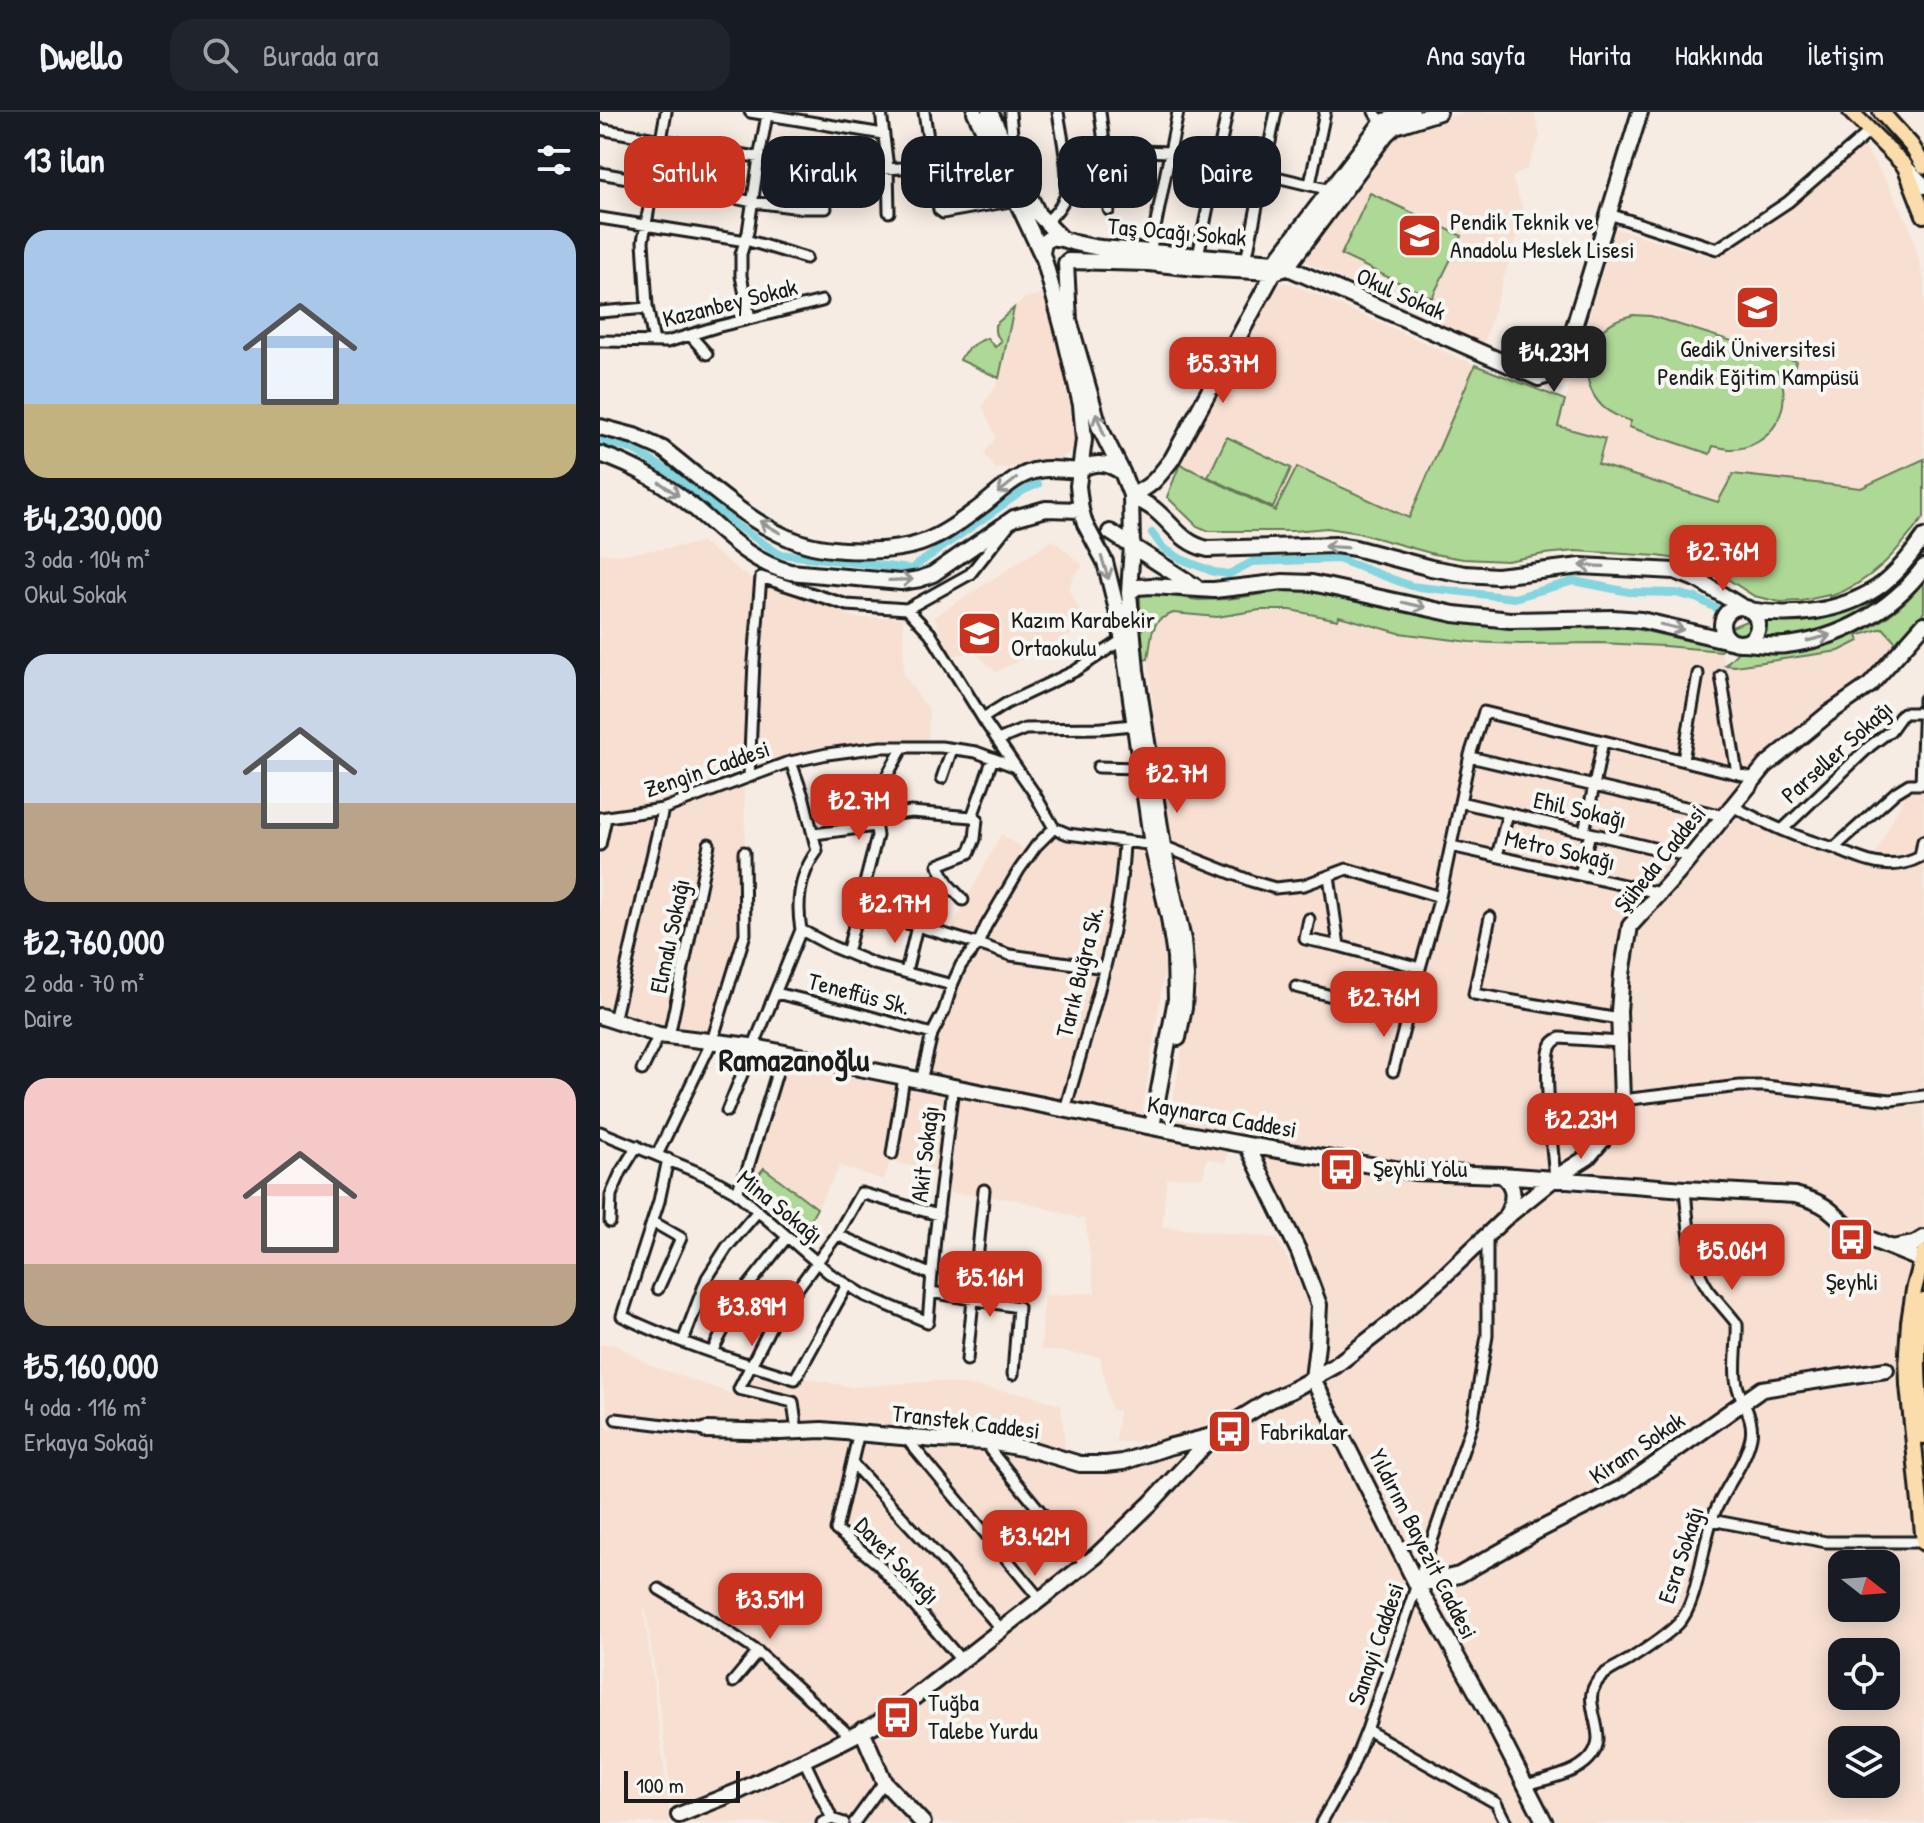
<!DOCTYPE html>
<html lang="tr">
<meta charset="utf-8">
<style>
:root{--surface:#171b24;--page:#20242c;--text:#f1f3f6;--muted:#9ea1a6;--line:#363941;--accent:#c8321e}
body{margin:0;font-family:"Patrick Hand",sans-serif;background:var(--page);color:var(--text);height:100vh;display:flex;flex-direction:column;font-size:30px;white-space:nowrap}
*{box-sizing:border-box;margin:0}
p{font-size:26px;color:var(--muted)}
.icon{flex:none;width:44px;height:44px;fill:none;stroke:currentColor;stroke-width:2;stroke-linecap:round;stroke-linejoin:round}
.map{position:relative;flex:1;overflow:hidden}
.sheet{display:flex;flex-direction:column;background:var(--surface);width:600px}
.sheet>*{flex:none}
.hud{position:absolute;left:24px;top:24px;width:760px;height:72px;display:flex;gap:16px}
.needle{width:52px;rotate:107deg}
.buttons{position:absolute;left:1228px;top:1438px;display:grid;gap:16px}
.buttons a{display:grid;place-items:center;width:72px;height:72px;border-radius:16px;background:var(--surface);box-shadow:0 4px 20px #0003;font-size:40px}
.scale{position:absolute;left:24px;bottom:20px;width:116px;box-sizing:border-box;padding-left:8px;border:4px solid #1c1c1c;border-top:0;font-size:22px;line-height:28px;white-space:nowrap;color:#1c1c1c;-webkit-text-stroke:6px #f6f6f2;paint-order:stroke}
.price{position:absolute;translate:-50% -68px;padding:0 18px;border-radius:16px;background:var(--accent);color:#fff;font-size:26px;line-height:52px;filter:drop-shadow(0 2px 4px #0008)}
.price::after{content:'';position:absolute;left:50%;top:48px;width:24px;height:18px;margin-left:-12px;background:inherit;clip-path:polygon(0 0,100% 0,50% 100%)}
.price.on{background:#222;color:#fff}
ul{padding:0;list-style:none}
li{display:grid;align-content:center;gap:16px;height:424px;padding:0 24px}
li span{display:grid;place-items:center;height:248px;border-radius:24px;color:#555}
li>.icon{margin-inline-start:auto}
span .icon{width:144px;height:144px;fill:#fffc;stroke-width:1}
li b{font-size:34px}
h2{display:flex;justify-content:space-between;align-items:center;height:96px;padding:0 24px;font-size:34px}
.chip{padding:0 28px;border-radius:24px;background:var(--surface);box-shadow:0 4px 20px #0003;font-size:28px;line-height:72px}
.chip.on{background:var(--accent);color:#fff}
header{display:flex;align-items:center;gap:48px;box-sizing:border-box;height:112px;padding:0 40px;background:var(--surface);border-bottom:2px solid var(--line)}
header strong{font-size:38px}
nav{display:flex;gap:44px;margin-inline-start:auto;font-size:28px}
.search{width:560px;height:72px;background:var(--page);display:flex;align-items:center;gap:20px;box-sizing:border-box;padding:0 28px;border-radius:24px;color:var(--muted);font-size:30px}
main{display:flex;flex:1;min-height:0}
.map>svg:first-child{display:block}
.built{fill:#f7e0d2;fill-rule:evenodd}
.green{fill:#aed895;stroke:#657a58;stroke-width:2}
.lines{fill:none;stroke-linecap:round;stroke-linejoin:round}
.canal{stroke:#84d5df;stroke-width:8}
.street-casing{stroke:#1c1c1c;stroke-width:15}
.secondary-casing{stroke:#1c1c1c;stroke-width:20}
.primary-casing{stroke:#1c1c1c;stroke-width:20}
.street{stroke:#f6f6f2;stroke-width:9}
.secondary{stroke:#f6f6f2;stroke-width:14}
.primary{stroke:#fbddab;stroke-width:14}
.oneway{stroke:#949492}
.labels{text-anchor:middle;stroke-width:8;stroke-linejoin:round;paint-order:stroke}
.poi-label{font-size:24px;fill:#1c1c1c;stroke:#f6f6f2;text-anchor:start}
.street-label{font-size:24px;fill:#1c1c1c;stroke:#f6f6f2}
.district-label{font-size:32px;font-weight:bold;fill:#1c1c1c;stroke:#f6f6f2}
</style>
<header>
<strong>Dwello</strong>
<div class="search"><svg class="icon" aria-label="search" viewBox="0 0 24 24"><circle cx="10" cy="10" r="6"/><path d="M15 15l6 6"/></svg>Burada ara</div>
<nav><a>Ana sayfa</a><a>Harita</a><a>Hakkında</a><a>İletişim</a></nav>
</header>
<main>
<section class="sheet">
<h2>13 ilan<svg class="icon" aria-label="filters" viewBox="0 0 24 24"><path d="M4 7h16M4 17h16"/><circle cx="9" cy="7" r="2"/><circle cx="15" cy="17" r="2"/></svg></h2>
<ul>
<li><span style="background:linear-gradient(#a9c7e8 70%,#c2b280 0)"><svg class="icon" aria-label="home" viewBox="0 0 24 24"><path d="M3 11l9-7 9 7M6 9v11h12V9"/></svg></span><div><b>₺4,230,000</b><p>3 oda · 104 m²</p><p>Okul Sokak</p></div></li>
<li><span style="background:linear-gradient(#c9d6e8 60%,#b9a48a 0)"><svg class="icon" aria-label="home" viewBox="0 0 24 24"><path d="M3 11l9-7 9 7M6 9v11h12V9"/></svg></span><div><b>₺2,760,000</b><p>2 oda · 70 m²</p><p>Daire</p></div></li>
<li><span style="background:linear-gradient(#f6c9c9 75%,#b9a48a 0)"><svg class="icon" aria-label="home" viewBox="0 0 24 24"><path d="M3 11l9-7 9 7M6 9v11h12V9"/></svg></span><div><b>₺5,160,000</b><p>4 oda · 116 m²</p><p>Erkaya Sokağı</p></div></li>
</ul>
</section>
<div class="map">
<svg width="1324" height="1711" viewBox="0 0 1324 1711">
<rect width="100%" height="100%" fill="#f6ece3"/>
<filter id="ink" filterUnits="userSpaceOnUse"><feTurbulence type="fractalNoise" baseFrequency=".0125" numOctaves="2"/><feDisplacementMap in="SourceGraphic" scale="16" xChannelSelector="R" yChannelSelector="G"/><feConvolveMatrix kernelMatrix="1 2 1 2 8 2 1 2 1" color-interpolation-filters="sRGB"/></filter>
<g filter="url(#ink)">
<!-- built -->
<path class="built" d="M866,0H934L940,24L927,57L912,65L924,100L883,234L703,148L799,19Z
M1264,35L1287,69L1309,112L1324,167V222L1321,224L1324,237V347L1262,376L1133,362L1119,390L997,352L958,314L1015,116L1115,146L1204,84Z
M683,171H690L875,253L810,406L697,355L675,399L580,352L675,175Z
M452,180L473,281L478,321L471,339L463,345L429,353L396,357L384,342L396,325L382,294L397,272L414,196L425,186Z
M453,428L483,454L475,462L469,477L487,515L396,560L374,539L351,544L334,505Z
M103,431L146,463L156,469L257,506L303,505L304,563L329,598L328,642L280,641L228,647L198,654L144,671L147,820L110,941L57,935L62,920L0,898V441L17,443Z
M660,498H691L738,508V504L799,521L870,530L921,532L999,531L1064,534L1121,539L1125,553L1135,554L1185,547L1284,516L1306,539L1240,601L1164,662L1133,704L1268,757L1308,676L1324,677V1127L1303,1276L1324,1446V1711H75L46,1497L44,1498L69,1695V1711H0V1285L6,1313L11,1320L0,1258V1233L14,1232L52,1254L133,1282L144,1254L251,1275L336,1269L425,1282L461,1293L466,1345L519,1346L565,1329L516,1330L519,1299L511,1298L500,1245L441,1237L444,1183L495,1181L485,1108L419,1088L332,1079L335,1060L290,1049L284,1068L240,1054L208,1113L141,1055L180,935L317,962L329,918L347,868L373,826L350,819L401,722L426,739L447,717L470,730L545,736L568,836L542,1003L462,987L326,965L469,1008L628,1039L626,1051L607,1047L603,1065L567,1066L562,1115L677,1126L711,1194L705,1264L720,1257L730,1197L649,1027L569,1008L593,877L590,841L570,745L548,547L552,521L560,507L573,501L617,505ZM1242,1452H1286V1496H1242ZM1242,1540H1286V1584H1242ZM1242,1628H1286V1672H1242Z"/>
<!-- green -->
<path class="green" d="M770,81L862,124L832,186L741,143Z
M414,196L399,266L360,248C365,236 375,231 387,226L395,235L401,229L395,220V213Z
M1033,203L1051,204L1196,249L1192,262L1178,259C1195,294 1172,337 1131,337C1125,337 1119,335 1113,334L1110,342L1029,315L1031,309C1021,306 1011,302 1003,295C977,270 983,226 1015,209C1020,206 1027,205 1033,203Z
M875,253L965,288L958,314L1005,327L998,352L1118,390L1133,362L1261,376L1324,347V405C1297,439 1272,471 1229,485V483L1202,489L1180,490L1154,484L1115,459L1085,448L1057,444L976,439L944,442L907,449L863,447L834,442L758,421L727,416L693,419H609L597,414L567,385L580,352L675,399L697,355L809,406Z
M627,325L691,356L673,396L608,365Z
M1324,434C1324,447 1315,455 1306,465C1259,519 1190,534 1122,519L1156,505L1188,509L1215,506L1242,499Z
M1324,469V500L1296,530L1283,516L1257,524L1259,529L1239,539L1135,554L1125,553L1139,539C1209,545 1280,527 1324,469Z
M691,478H712L819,503L869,511L906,513L1003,514L1031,516L1123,536L1121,539L1064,534L999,531L921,532L870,530L799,521L739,504L738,508L691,498H660L617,505L573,501L560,507L556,512L552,521L548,547L541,548L540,484L546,480L598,488L627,487Z
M164,1056L217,1096L208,1113L155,1067Z"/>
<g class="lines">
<!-- canal -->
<path class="canal" d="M0,328L34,338L76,364L137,414L179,442L311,457L424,378L438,372
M552,421L563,436L581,447L614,460L629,462L652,450L738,447L811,474L914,486L974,469L1029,480L1076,481L1096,486L1124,500"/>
<defs>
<path id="street" d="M150,0L283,22
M281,0L288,56L289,100
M324,0L339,98L343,101L348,100L415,88
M410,0L414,44
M500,0L505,38L509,98
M774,0L782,10
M0,17L239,60L333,54L395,42
M505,38L571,40L731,78
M0,61L45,69H54L153,90L201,96H226
M710,72L725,0
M1009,102L1117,137L1188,90L1269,20
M0,106L146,129
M445,111C453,104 461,96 465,85C472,69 461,20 458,0
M146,128L206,146
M550,141L578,0
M598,144L627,0
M646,149L676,0
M0,200L47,196
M150,206L141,164V142L148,120L159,46L167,3
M90,223L107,242
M0,229L67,230L116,215L222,189
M54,230L47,194L43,129L66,0
M408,414L370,462L307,497L330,521L385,610L434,681L454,716L468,722L563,734L651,769L675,776L704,773L747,757L840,785L870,643L884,600L1155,666
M1121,564L1137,661
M383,606L407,591L475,559L522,528
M398,628L425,617L502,616L533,613
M1003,629L994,674L1124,704
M870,645L994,674L984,719
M1083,648L1098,562
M498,655L540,656
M149,665L154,549L161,465L247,493L307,497
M342,666L352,637
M1321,672L1324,587
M860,690L1091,745
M1132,694C1165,711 1198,727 1234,736
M274,705L311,700L372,705L393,646
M0,706L63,697L186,651L227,642L281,635H341L376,640L416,655
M1182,718L1270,634L1290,619L1303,601H1323
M214,722L275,714
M1323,729L1320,745C1290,761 1263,749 1234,736L1296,680L1309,672H1324
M0,733L6,706
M851,734L1059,781
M897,744L908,701
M980,763L990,721
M729,764L739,834L820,856L840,785
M363,788L349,773L338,753L369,741L375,727L377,707L372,705
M259,797L378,832L410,843L505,856
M890,805L874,882L1019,907
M709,807L705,827L739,834
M201,818L233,835L274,852L352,873
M247,841L277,724L274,702L278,684L288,662L303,635
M306,860L317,814
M696,875L807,903
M176,881L250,899L332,922
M14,909L63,697
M69,924L109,732
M42,958L59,923
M793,959L820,856
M321,969L332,922L344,899L352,873L361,853L378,832L386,814L419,758L436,734L454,716
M1022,988L1140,974H1165L1291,988L1324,984
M465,998C489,910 521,821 524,729
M127,999L201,818C196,789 200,762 217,739L204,687L191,650
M0,1020L107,1064L136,1080L229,1161L264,1183L328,1210L335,1125L353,975
M292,1042L304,965
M57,1043L112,929L145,822L144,740
M68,1047L59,1089L22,1204C77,1231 137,1249 195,1267L247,1173
M955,1066C953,1042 942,951 951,934C953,929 956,928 960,926L1020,930
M136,1080L147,1059L183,941
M10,1110L11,1083L21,1060L37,1034
M53,1110L81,1126L58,1177
M237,1123L332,1163
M331,1180L418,1195L413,1262
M83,1229L107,1166L127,1135L158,1099
M112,1240L142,1182L187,1125
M367,1248L384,1078
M16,1307L106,1318
M197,1319L193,1290L139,1277L174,1208L237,1123L261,1081L338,1103
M259,1320L236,1418L278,1452L361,1548
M306,1326L439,1486
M389,1330L390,1338L445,1405L485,1451
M252,1351L340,1446L401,1517
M1111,1408L1226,1430H1324
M59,1477L109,1507L158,1540L250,1624
M133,1570L158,1540
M767,1618L896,1691L906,1711
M204,1648L232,1707
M925,1673C950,1666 995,1660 998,1627C998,1619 996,1611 994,1603C992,1592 989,1583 995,1573C1002,1560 1017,1555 1029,1548C1043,1539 1067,1523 1078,1512C1099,1491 1102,1430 1114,1402C1124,1376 1145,1353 1151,1325C1155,1303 1138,1288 1136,1267C1134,1249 1138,1230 1137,1212C1128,1200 1117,1189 1108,1177C1089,1148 1088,1110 1085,1077
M222,1711L232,1707L244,1711
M254,1711L284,1670
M721,1711L750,1660L767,1618L872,1312L887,1224V1125"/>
<path id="secondary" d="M375,0L443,145
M390,0L438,102L461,126
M1305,55L1324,74
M442,143C443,117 460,127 475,131C484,133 493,135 501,136L675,150L939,266C953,263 958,256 965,244L1040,0
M444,147L464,221L481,293L484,328L478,374L481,398L485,412L505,450L520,510L552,733L569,806L575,845L576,887L552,1015
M468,149L549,151L596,156L674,160L686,156L786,22L795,14L839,0
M466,151L469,208L499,314L522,360L531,383L532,433L529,481L536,558L563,734L583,828L586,864L584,896L578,926
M0,315L34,324L63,337C103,368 151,414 199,430C230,441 295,442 326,429C347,421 365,406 383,393C400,380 417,361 439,358C451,355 464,359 476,358C485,358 479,358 487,354C500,349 511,353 522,360
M0,342C38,355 67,373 97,398C126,423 152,451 190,460L301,470L320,467L333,462L414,406L446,397L481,398
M531,383C539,388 547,392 554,397C574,413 581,431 608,437L736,433L755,436L831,456L865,462L897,464L981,454L1075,459L1098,468L1144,496
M531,383C552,375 559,364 572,347L674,160L675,150L782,10L812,0
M510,420L596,475
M529,481L537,475L552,474L614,478L683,470L712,471L854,502L910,508L1013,506L1041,508L1130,529
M1122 513a18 18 0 1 1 36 0a18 18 0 1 1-36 0Z
M1149,498C1191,506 1241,500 1277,476C1296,463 1311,443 1324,425
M1142,531C1156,531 1171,535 1186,533C1240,527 1291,499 1324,455
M0,904L59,923L150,934L562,1017L647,1033L814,1060L901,1063L1085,1077L1195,1083C1207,1086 1217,1089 1227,1096C1239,1105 1247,1116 1260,1123L1324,1149
M647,1033L699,1140L719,1193L717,1233L713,1267L817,1473L892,1608L945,1711
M901,1063C917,1073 914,1090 906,1104
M1292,1136L1314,1132L1324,1126
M106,1318L180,1320L222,1318L336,1328L389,1330L433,1338L480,1352H506L523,1350L568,1335L612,1324L668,1289L690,1279L735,1254L788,1213L843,1165L904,1107L955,1066L988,1045L1011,1018L1022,988L1019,899L1022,862L1030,814L1078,761L1165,654L1228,602L1270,573L1324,512
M817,1473L859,1463L939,1418L1022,1376L1162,1277L1286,1258
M262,1618L284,1670L323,1711
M79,1703L139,1679L241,1630L278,1611L303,1594L496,1444L551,1391L612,1325"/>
<path id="primary" d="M1251,0L1305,54L1324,103
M1281,0L1311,33L1324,54
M1324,1141L1314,1178L1309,1210L1307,1240L1308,1273L1324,1431
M1324,1189C1314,1234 1318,1279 1324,1324"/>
</defs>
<!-- street casing -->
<use href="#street" class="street-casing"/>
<!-- secondary casing -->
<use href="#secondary" class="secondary-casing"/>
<!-- primary casing -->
<use href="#primary" class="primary-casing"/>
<!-- street -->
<use href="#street" class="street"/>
<!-- secondary -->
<use href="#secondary" class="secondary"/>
<!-- primary -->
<use href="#primary" class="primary"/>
</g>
<!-- one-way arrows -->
<defs><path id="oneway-shaft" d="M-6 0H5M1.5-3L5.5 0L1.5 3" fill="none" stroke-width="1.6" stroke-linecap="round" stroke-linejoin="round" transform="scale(2)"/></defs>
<g class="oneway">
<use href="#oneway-shaft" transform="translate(500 312) rotate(-110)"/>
<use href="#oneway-shaft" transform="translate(407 374) rotate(142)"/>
<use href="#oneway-shaft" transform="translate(69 377) rotate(35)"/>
<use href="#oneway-shaft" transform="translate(170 415) rotate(-150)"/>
<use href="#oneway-shaft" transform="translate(736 435) rotate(-177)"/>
<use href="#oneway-shaft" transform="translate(992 454) rotate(-178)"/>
<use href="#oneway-shaft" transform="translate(505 456) rotate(72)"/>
<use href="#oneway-shaft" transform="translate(301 468) rotate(-2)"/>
<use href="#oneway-shaft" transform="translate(814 493) rotate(13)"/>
<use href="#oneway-shaft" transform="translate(1072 515) rotate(13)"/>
<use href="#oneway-shaft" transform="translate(1219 526) rotate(-14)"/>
</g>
</g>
<!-- icons -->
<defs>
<symbol id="school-square" viewBox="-11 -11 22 22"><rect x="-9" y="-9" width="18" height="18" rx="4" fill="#c8321e" stroke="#f6f6f2"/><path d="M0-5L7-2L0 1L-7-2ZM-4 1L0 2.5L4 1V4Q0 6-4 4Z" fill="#fff"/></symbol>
<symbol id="university-square" viewBox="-11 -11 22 22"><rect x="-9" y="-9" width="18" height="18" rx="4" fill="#c8321e" stroke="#f6f6f2"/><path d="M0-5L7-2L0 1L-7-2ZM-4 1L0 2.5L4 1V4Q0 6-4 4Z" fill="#fff"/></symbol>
<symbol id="bus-square" viewBox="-11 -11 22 22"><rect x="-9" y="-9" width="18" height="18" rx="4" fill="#c8321e" stroke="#f6f6f2"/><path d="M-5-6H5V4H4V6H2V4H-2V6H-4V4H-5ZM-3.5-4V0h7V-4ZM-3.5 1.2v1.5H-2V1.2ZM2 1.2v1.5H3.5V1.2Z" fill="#fff"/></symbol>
</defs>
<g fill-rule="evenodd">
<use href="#school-square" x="794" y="98" width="51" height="51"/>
<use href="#university-square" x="1132" y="170" width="51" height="51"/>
<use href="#school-square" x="354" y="496" width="51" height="51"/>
<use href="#bus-square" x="716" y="1032" width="51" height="51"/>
<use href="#bus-square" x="1226" y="1102" width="51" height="51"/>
<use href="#bus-square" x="604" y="1294" width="51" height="51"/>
<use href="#bus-square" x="272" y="1580" width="51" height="51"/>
</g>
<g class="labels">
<!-- poi labels -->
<g class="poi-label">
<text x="850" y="118">Pendik Teknik ve<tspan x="850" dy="28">Anadolu Meslek Lisesi</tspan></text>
<text x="1158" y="245" text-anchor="middle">Gedik Üniversitesi<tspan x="1158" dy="28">Pendik Eğitim Kampüsü</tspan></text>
<text x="411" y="516">Kazım Karabekir<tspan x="411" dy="28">Ortaokulu</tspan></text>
<text x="773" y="1065">Şeyhli Yolu</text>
<text x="1252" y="1178" text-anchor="middle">Şeyhli</text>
<text x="661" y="1328">Fabrikalar</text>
<text x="328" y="1599">Tuğba<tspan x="328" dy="28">Talebe Yurdu</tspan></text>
</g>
<!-- street labels -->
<g class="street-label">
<text transform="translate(577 120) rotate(5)" y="8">Taş Ocağı Sokak</text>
<text transform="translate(801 182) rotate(24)" y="8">Okul Sokak</text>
<text transform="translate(130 191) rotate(-14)" y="8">Kazanbey Sokak</text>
<text transform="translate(1237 640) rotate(-42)" y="8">Parseller Sokağı</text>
<text transform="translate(107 657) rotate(-19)" y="8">Zengin Caddesi</text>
<text transform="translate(980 698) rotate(13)" y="8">Ehil Sokağı</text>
<text transform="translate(960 738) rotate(13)" y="8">Metro Sokağı</text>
<text transform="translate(1060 747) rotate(-51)" y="8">Şüheda Caddesi</text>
<text transform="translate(70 824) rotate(-78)" y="8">Elmalı Sokağı</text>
<text transform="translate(480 860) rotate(-76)" y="8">Tarık Buğra Sk.</text>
<text transform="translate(259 882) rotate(15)" y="8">Teneffüs Sk.</text>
<text transform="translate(622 1005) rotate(10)" y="8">Kaynarca Caddesi</text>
<text transform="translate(325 1042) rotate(-83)" y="8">Akit Sokağı</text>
<text transform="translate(180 1095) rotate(39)" y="8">Mina Sokağı</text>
<text transform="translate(366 1310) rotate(7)" y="8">Transtek Caddesi</text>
<text transform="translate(1037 1336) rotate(-34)" y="8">Kiram Sokak</text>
<text transform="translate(823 1432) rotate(63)" y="8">Yıldırım Bayezit Caddesi</text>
<text transform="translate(1081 1443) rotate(-72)" y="8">Esra Sokağı</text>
<text transform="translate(297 1449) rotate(46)" y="8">Davet Sokağı</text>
<text transform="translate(776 1532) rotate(-71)" y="8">Sanayi Caddesi</text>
</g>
<!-- district labels -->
<g class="district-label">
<text x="194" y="959">Ramazanoğlu</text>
</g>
</g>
</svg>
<div class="buttons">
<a><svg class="needle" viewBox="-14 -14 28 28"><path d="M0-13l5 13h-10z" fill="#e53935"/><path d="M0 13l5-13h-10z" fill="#9ea1a6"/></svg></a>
<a><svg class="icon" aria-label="locate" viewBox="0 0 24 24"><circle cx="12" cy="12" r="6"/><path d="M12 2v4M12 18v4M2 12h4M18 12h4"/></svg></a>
<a><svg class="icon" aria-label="layers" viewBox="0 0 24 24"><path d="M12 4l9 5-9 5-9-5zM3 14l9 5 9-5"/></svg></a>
</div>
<div class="scale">100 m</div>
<b class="price on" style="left:954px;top:282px">₺4.23M</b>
<b class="price" style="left:623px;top:293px">₺5.37M</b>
<b class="price" style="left:1123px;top:481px">₺2.76M</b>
<b class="price" style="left:577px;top:703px">₺2.7M</b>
<b class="price" style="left:259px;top:730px">₺2.7M</b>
<b class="price" style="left:295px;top:833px">₺2.17M</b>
<b class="price" style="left:784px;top:927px">₺2.76M</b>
<b class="price" style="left:981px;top:1049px">₺2.23M</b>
<b class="price" style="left:1132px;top:1180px">₺5.06M</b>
<b class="price" style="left:390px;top:1207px">₺5.16M</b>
<b class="price" style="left:152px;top:1236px">₺3.89M</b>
<b class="price" style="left:435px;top:1466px">₺3.42M</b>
<b class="price" style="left:170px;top:1529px">₺3.51M</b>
<div class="hud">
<a class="chip on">Satılık</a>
<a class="chip">Kiralık</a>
<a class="chip">Filtreler</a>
<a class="chip">Yeni</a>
<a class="chip">Daire</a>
</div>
</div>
</main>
